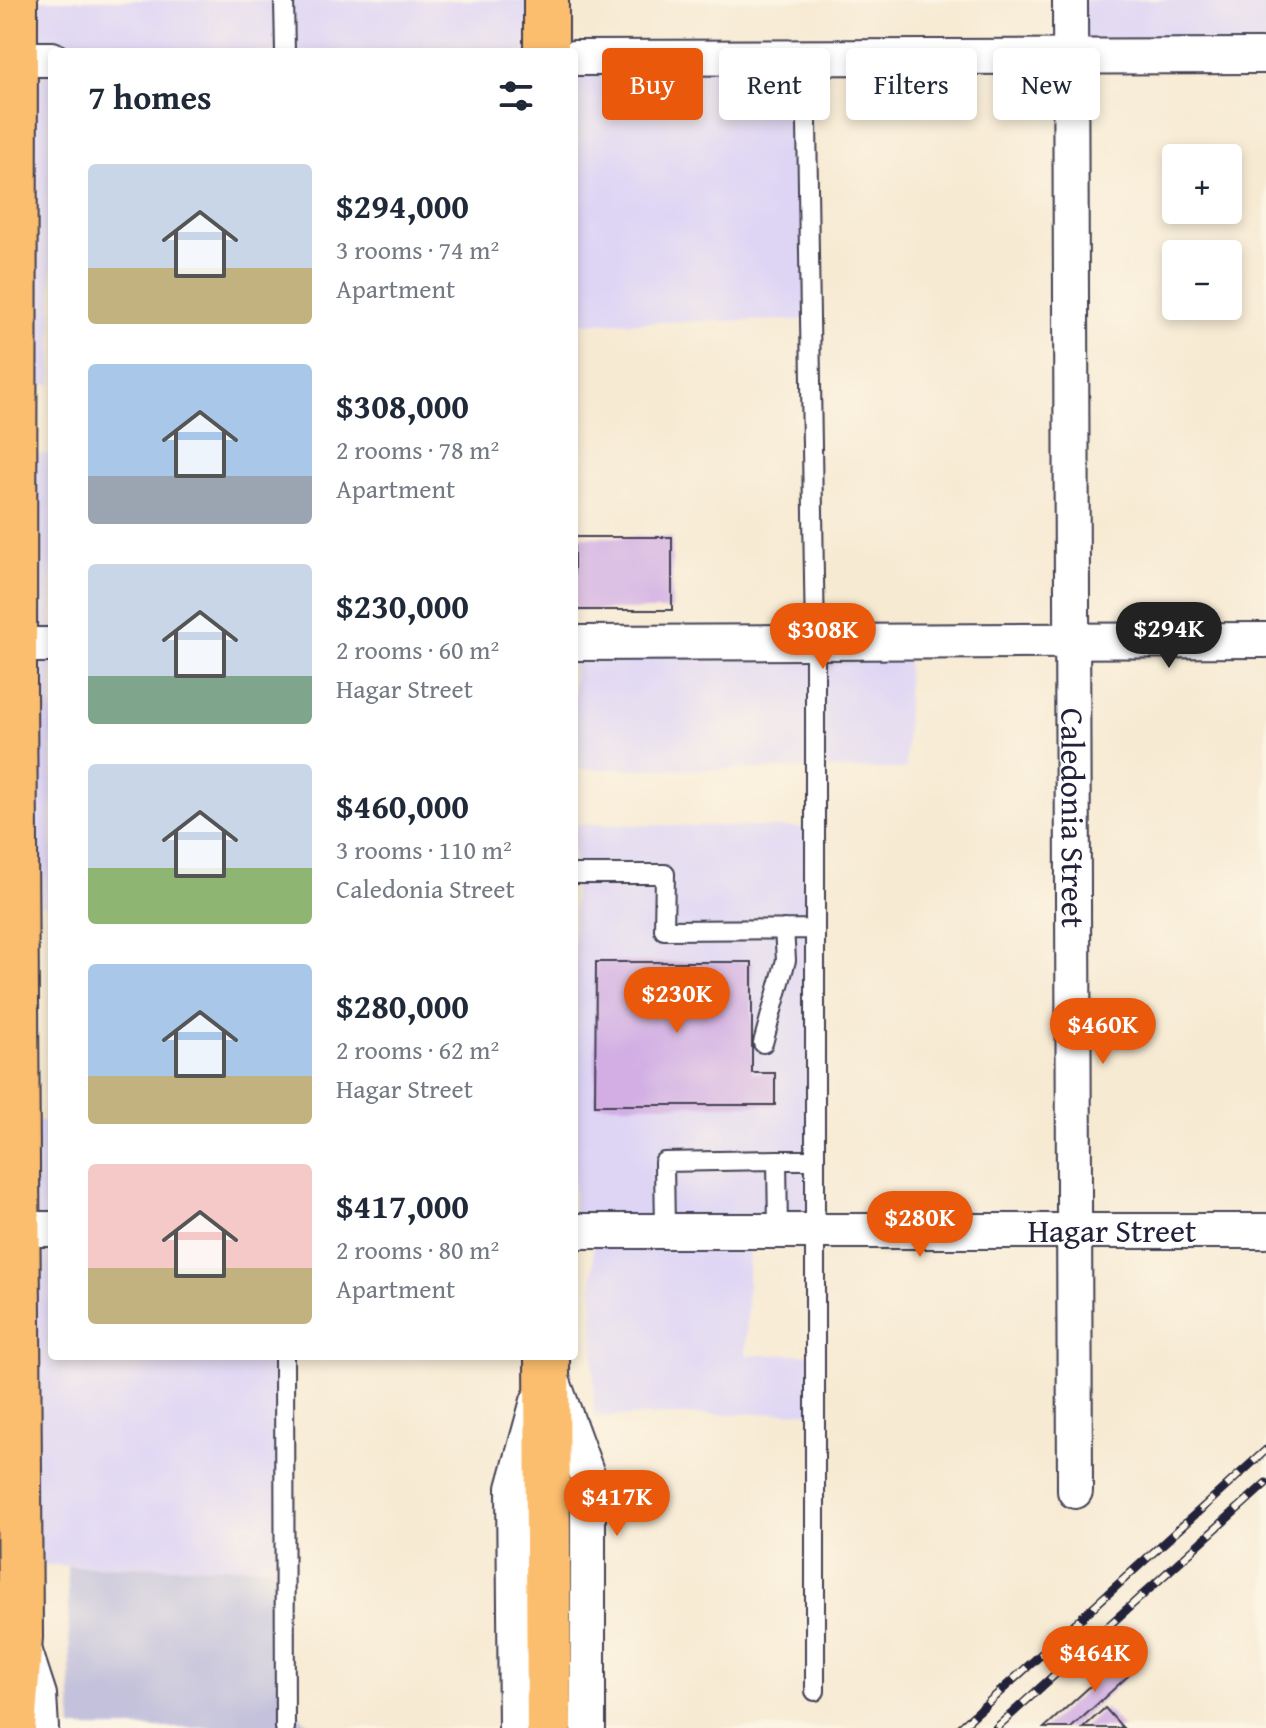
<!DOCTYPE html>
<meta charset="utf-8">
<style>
:root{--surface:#fff;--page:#f6f6f7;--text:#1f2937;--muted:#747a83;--accent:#ea580c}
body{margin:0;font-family:"Gentium Book Plus",serif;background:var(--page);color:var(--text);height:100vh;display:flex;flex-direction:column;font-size:30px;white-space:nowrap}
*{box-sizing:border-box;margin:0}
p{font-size:26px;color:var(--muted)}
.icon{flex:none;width:44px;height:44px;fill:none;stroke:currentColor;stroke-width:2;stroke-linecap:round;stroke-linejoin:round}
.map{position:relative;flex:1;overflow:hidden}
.sheet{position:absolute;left:48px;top:48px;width:530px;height:1312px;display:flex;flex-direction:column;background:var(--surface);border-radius:8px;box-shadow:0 4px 12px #0003}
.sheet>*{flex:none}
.guide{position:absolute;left:602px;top:48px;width:544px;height:72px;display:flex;gap:16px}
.controls{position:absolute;left:1162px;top:144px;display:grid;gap:16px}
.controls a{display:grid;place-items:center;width:80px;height:80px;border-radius:8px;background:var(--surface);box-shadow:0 4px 12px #0003;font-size:40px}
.price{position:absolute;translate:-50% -68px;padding:0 18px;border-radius:28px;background:var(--accent);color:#fff;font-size:26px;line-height:52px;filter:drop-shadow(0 2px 4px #0008)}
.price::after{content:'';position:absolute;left:50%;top:48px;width:24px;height:18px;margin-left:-12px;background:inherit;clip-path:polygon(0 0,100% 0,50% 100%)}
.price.active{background:#222;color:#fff}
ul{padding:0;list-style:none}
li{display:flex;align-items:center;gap:24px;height:200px;padding:0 40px}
li span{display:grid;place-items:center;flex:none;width:224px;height:160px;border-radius:8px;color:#555}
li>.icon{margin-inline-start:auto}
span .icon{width:96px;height:96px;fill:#fffc;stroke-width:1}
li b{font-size:34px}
h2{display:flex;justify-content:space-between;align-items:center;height:96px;padding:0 40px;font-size:34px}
.tag{padding:0 28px;border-radius:8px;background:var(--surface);box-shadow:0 4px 12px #0003;font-size:28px;line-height:72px}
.tag.active{background:var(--accent);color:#fff}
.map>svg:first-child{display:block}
.built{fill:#ded5f5}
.industrial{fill:#c3c1db}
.building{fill:#d2aee4}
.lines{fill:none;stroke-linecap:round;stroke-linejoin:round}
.lane-casing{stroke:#424052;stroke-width:22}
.street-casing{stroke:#424052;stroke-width:38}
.highway-casing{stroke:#424052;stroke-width:48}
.lane{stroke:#fff;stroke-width:18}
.street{stroke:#fff;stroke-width:34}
.highway{stroke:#fbbd6e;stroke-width:44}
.rail-casing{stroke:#22223b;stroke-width:9}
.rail{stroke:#fcf5e5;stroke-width:6;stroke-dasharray:18;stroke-linecap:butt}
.labels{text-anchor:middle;stroke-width:7;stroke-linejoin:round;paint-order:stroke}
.street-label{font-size:32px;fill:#22223b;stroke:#fcf5e5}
</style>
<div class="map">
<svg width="1266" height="1728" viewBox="0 0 1266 1728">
<rect width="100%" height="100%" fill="#fcf5e5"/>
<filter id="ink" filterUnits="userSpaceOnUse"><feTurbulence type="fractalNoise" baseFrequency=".0125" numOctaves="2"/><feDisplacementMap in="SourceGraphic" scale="16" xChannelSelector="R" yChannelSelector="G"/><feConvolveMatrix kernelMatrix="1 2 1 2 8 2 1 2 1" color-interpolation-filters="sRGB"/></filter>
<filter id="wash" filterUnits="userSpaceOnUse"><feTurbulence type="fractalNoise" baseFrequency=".006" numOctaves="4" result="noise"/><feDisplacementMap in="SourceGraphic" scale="32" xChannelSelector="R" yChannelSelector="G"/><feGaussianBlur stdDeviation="1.8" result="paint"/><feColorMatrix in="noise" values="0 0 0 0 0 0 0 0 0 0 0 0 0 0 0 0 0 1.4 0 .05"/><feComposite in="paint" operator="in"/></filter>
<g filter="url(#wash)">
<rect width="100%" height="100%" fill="#f7ead3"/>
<!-- built -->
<path class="built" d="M15,0H546V52H52V384L14,385Z
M1070,0H1266V56H1070Z
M574,58H806L810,320L574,323Z
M14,453L52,454V905H15Z
M908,642L906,769H574V643Z
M574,824L815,828L816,1229L749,1231L746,1355L815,1354V1412L594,1417L593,1231H574Z
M16,1121H52V1356H284L285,1567L21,1565Z"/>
<!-- industrial -->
<path class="industrial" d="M67,1566L285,1567V1704L315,1728H72Z"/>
<g id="blocks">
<!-- building -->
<path class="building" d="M574,537H672V610H574Z
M596,962H752V1073H775V1105H595Z
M1127,1653L1139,1666L1071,1728H1044Z
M1105,1708L1123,1728H1083Z"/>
</g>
</g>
<g filter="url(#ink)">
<use href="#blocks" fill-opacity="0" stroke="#424052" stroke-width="2"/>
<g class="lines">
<defs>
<path id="lane" d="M284,0L285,52
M806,58L815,642V1691
M574,874H665L664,930L814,929
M763,1043L786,960L784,929
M777,1160H815
M665,1230L664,1162L777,1160L778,1230
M284,1356L285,1728"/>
<g id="street">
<path id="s1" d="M1070,0L1075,1491"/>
<path d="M574,58L1266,56"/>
<path d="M15,59H52"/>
<path d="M574,643L1266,640"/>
<path d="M0,645H52"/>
<path d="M0,1229H52"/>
<path id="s2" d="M574,1231H1266"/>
<path d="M553,1382L588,1477V1728"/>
<path d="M24,1649L39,1695L41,1728"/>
<path d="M516,1728L514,1488L538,1401"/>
</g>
<path id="highway" d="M546,52V0
M547,1356L549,1728
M13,1728L20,1637L14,682L15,0"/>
</defs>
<!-- lane casing -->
<use href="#lane" class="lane-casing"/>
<!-- street casing -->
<use href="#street" class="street-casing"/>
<!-- highway casing -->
<use href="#highway" class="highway-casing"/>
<!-- lane -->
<use href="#lane" class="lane"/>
<!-- street -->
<use href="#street" class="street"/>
<!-- highway -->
<use href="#highway" class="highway"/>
<defs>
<path id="rail" d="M960,1728L1266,1450
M996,1728L1266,1483"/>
</defs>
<!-- rail casing -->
<use href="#rail" class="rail-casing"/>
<!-- rail -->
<use href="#rail" class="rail"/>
</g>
</g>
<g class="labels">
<!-- street labels -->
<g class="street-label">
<text dy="11" stroke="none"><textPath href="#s1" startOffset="818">Caledonia Street</textPath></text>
<text dy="11" stroke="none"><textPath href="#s2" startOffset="538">Hagar Street</textPath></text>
</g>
</g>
</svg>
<div class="controls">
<a>+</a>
<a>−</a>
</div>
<b class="price active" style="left:1169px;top:670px">$294K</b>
<b class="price" style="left:823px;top:671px">$308K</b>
<b class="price" style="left:677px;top:1035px">$230K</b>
<b class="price" style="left:1103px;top:1066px">$460K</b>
<b class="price" style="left:920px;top:1259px">$280K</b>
<b class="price" style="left:617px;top:1538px">$417K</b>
<b class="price" style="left:1095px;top:1694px">$464K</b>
<div class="guide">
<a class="tag active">Buy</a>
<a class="tag">Rent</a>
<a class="tag">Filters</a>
<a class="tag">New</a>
</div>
<section class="sheet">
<h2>7 homes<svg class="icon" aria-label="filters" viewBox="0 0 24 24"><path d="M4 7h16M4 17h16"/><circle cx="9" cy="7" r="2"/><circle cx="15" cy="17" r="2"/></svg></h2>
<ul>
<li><span style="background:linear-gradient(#c9d6e8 65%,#c2b280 0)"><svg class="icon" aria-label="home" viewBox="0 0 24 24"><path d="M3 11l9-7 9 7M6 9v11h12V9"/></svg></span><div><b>$294,000</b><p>3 rooms · 74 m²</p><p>Apartment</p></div></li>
<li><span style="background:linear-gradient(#a9c7e8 70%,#9aa5b1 0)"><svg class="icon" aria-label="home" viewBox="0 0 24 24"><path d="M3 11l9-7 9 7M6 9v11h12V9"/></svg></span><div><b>$308,000</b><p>2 rooms · 78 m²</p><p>Apartment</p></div></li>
<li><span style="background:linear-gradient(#c9d6e8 70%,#7fa58c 0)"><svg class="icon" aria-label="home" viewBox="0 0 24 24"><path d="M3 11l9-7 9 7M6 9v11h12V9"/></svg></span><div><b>$230,000</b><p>2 rooms · 60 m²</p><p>Hagar Street</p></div></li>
<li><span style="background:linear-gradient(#c9d6e8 65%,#8fb573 0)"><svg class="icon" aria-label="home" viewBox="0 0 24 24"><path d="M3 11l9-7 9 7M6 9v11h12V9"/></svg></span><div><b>$460,000</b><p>3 rooms · 110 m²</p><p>Caledonia Street</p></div></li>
<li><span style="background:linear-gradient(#a9c7e8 70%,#c2b280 0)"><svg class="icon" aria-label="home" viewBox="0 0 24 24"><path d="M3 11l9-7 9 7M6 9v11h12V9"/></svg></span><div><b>$280,000</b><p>2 rooms · 62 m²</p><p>Hagar Street</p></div></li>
<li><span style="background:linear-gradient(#f6c9c9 65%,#c2b280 0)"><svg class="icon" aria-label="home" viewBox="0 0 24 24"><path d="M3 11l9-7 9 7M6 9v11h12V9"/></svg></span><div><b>$417,000</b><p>2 rooms · 80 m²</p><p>Apartment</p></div></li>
</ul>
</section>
</div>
